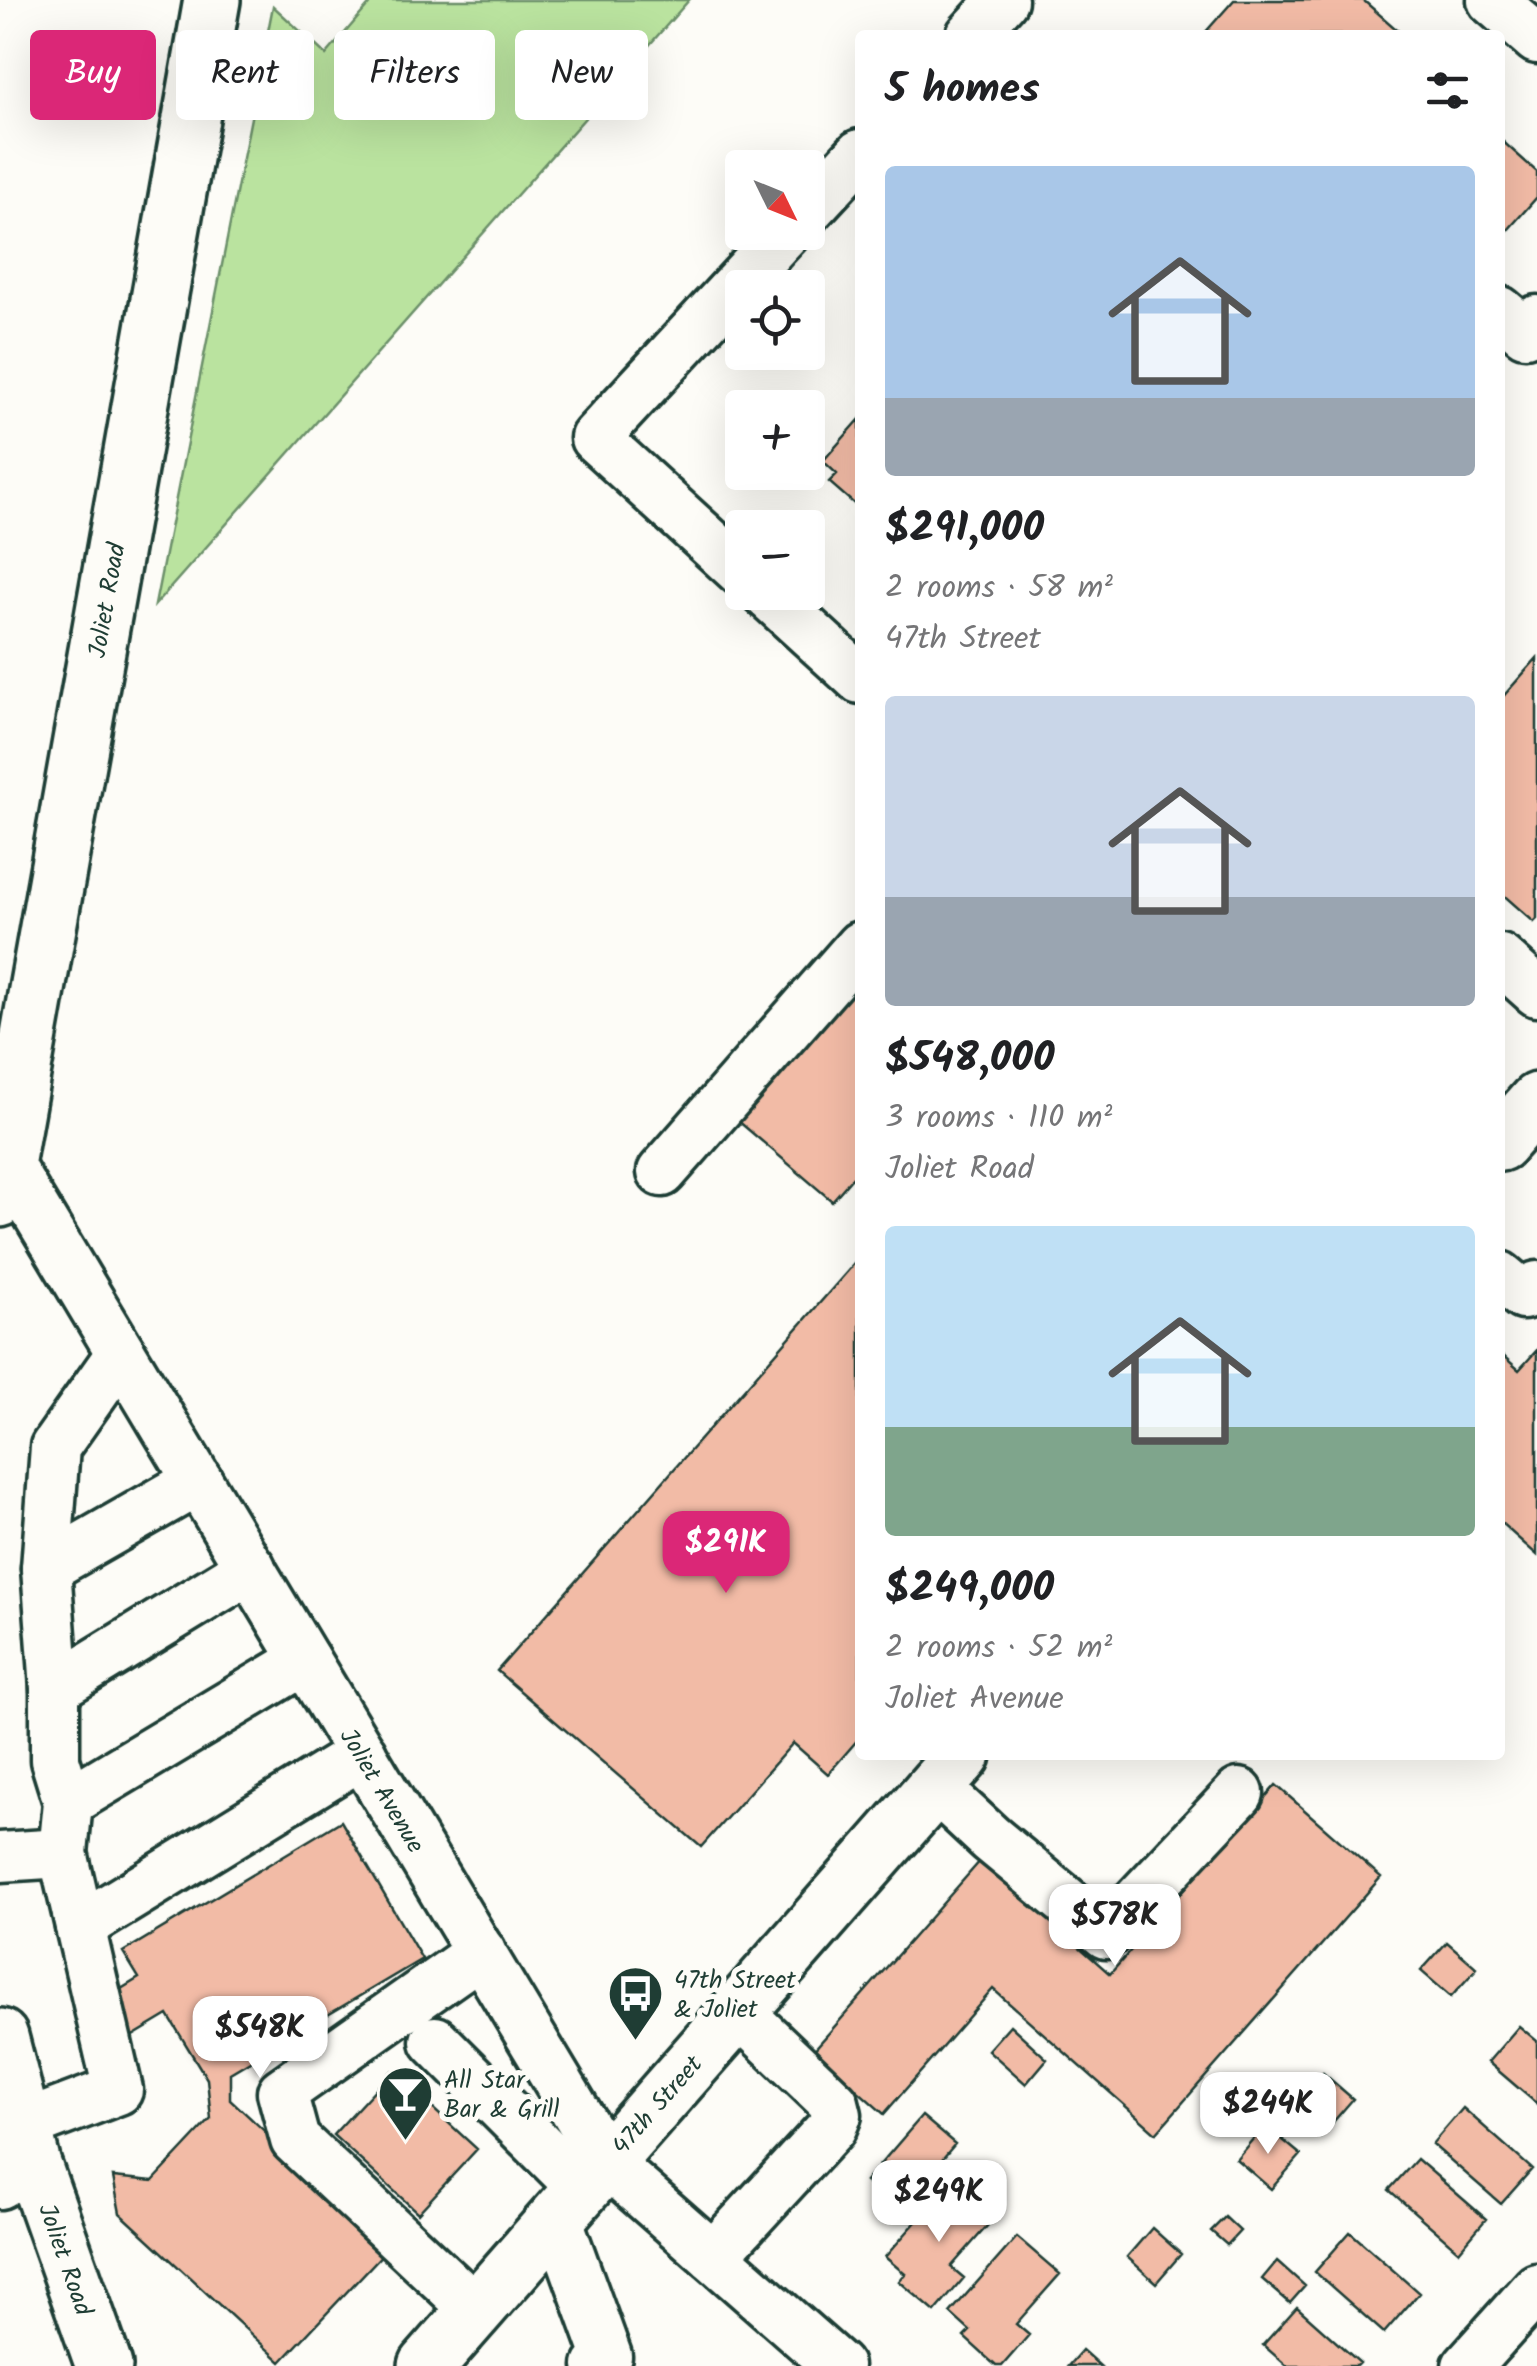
<!DOCTYPE html>
<meta charset="utf-8">
<style>
:root{--surface:#fff;--page:#f2f2f2;--text:#202124;--muted:#757577;--accent:#db2777}
body{margin:0;font-family:Kalam,sans-serif;background:var(--page);color:var(--text);height:100vh;display:flex;flex-direction:column;font-size:38px;white-space:nowrap}
*{box-sizing:border-box;margin:0}
p{font-size:32px;color:var(--muted)}
.icon{flex:none;width:55px;height:55px;fill:none;stroke:currentColor;stroke-width:2;stroke-linecap:round;stroke-linejoin:round}
.map{position:relative;flex:1;overflow:hidden}
.sheet{position:absolute;left:855px;top:30px;width:650px;height:1730px;display:flex;flex-direction:column;background:var(--surface);border-radius:10px;box-shadow:0 10px 40px #0002}
.sheet>*{flex:none}
.guide{position:absolute;left:30px;top:30px;width:675px;height:90px;display:flex;gap:20px}
.needle{width:65px;rotate:133deg}
.controls{position:absolute;left:725px;top:150px;display:grid;gap:20px}
.controls a{display:grid;place-items:center;width:100px;height:100px;border-radius:10px;background:var(--surface);box-shadow:0 10px 40px #0002;font-size:50px}
.price{position:absolute;translate:-50% -85px;padding:0 22px;border-radius:20px;background:#fff;color:#222;font-size:32px;line-height:65px;filter:drop-shadow(0 2px 5px #0008)}
.price::after{content:'';position:absolute;left:50%;top:60px;width:30px;height:22px;margin-left:-15px;background:inherit;clip-path:polygon(0 0,100% 0,50% 100%)}
.price.on{background:var(--accent);color:#fff}
ul{padding:0;list-style:none}
li{display:grid;align-content:center;gap:20px;height:530px;padding:0 30px}
li span{display:grid;place-items:center;height:310px;border-radius:10px;color:#555}
li>.icon{margin-inline-start:auto}
span .icon{width:180px;height:180px;fill:#fffc;stroke-width:1}
li b{font-size:42px}
h2{display:flex;justify-content:space-between;align-items:center;height:120px;padding:0 30px;font-size:42px}
.pill{padding:0 35px;border-radius:10px;background:var(--surface);box-shadow:0 10px 40px #0002;font-size:35px;line-height:90px}
.pill.on{background:var(--accent);color:#fff}
.map>svg:first-child{display:block}
.green{fill:#bae39f;stroke:#6c906a;stroke-width:2.5}
.building{fill:#f2bba6;stroke:#1f3d34;stroke-width:2.5}
.lines{fill:none;stroke-linecap:round;stroke-linejoin:round}
.minor-casing{stroke:#1f3d34;stroke-width:55}
.major-casing{stroke:#1f3d34;stroke-width:62}
.minor{stroke:#fdfcf7;stroke-width:48}
.major{stroke:#fdfcf7;stroke-width:55}
.labels{text-anchor:middle;stroke-width:10;stroke-linejoin:round;paint-order:stroke}
.street-label{font-size:25px;fill:#1f3d34;stroke:#fdfcf7}
.poi-label{font-size:25px;fill:#1f3d34;stroke:#fdfcf7;text-anchor:start}
</style>
<div class="map">
<svg width="1537" height="2366" viewBox="0 0 1537 2366">
<rect width="100%" height="100%" fill="#fdfcf7"/>
<filter id="ink" filterUnits="userSpaceOnUse"><feTurbulence type="fractalNoise" baseFrequency=".01" numOctaves="2"/><feDisplacementMap in="SourceGraphic" scale="20" xChannelSelector="R" yChannelSelector="G"/><feConvolveMatrix kernelMatrix="1 2 1 2 8 2 1 2 1" color-interpolation-filters="sRGB"/></filter>
<g filter="url(#ink)">
<!-- green -->
<path class="green" d="M373,0H689L155,605L273,6L326,55Z"/>
<!-- building -->
<path class="building" d="M1234,0H1363L1403,35H1203Z
M1500,139L1537,172V197L1500,239Z
M860,419V509L829,482L837,474L823,461Z
M1537,658V919L1534,922L1500,892V700Z
M860,980V1184L852,1178L832,1201L737,1120Z
M860,1257V1737L828,1774L793,1743L701,1847L497,1671Z
M1537,1350V1555L1500,1522V1353L1519,1370Z
M1276,1785L1381,1877L1156,2133L993,1989L884,2114L813,2051L981,1860L1110,1974Z
M341,1821L422,1959L230,2073V2099L389,2247L281,2362L120,2213L113,2177L153,2181L211,2119L207,2079L168,2015L126,2040L103,2000L139,1978L123,1952Z
M1447,1942L1477,1968L1451,1997L1421,1971Z
M1010,2025L1047,2059L1026,2084L988,2050Z
M1519,2026L1537,2041V2104L1488,2062Z
M392,2071L477,2149L418,2213L333,2135Z
M1323,2073L1353,2099L1320,2137L1290,2112Z
M1463,2108L1532,2169L1501,2204L1432,2144Z
M922,2116L955,2144L898,2211L865,2182Z
M1265,2125L1301,2155L1271,2189L1236,2159Z
M1417,2159L1486,2219L1459,2251L1389,2190Z
M953,2180L995,2217L951,2267L964,2278L935,2312L899,2281L905,2274L885,2257Z
M1225,2217L1240,2231L1227,2245L1211,2231Z
M1152,2228L1181,2254L1156,2283L1127,2257Z
M1350,2232L1419,2293L1384,2333L1315,2272Z
M1017,2237L1060,2274L1016,2324L1029,2335L1002,2366H996L964,2337L970,2331L950,2313Z
M1277,2261L1305,2286L1290,2303L1262,2279Z
M1297,2307L1360,2363L1357,2366H1287L1263,2345Z
M1082,2350L1100,2366H1068Z"/>
<g class="lines">
<defs>
<g id="minor">
<path d="M1492,0L1537,39"/>
<path d="M971,35L1003,0"/>
<path d="M808,210L860,154"/>
<path d="M1500,311L1525,332L1537,320"/>
<path d="M742,572L595,438L786,232"/>
<path d="M765,592L860,679"/>
<path d="M1500,959L1537,992"/>
<path id="s1" d="M0,1151L606,2162L838,2366"/>
<path d="M662,1172L860,946"/>
<path d="M1500,1276L1523,1295L1537,1286"/>
<path d="M46,1568L198,1481"/>
<path d="M55,1688L251,1568"/>
<path d="M935,1787L991,1839L1106,1934L1239,1793"/>
<path d="M68,1802L305,1660"/>
<path d="M0,1857L63,1853"/>
<path d="M80,1927L362,1754"/>
<path d="M435,2041L583,2189"/>
<path d="M23,2126L118,2090L63,1853L68,1802L55,1760V1688L46,1568L55,1447L121,1353"/>
<path d="M0,2184L33,2165"/>
<path d="M557,2218L607,2356L598,2366"/>
<path d="M713,2256L832,2127L837,2115L834,2103L738,2011"/>
<path d="M476,2310L295,2140L282,2092L481,1952"/>
<path d="M1467,2366L1537,2288"/>
</g>
<g id="major">
<path d="M1500,1143L1537,1101"/>
<path id="s2" d="M0,1199L212,0"/>
<path id="s3" d="M0,2037L33,2165L104,2366"/>
<path id="s4" d="M427,2366L963,1755"/>
</g>
</defs>
<!-- minor casing -->
<use href="#minor" class="minor-casing"/>
<!-- major casing -->
<use href="#major" class="major-casing"/>
<!-- minor -->
<use href="#minor" class="minor"/>
<!-- major -->
<use href="#major" class="major"/>
</g>
</g>
<!-- icons -->
<defs>
<symbol id="bus-pin" viewBox="-11 -11 22 30"><path d="M0 17L-7.5 6A9.5 9.5 0 1 1 7.5 6Z" fill="#1f3d34" stroke="#fdfcf7"/><path d="M-5-6H5V4H4V6H2V4H-2V6H-4V4H-5ZM-3.5-4V0h7V-4ZM-3.5 1.2v1.5H-2V1.2ZM2 1.2v1.5H3.5V1.2Z" fill="#fff"/></symbol>
<symbol id="bar-pin" viewBox="-11 -11 22 30"><path d="M0 17L-7.5 6A9.5 9.5 0 1 1 7.5 6Z" fill="#1f3d34" stroke="#fdfcf7"/><path d="M-6-5H6L.8 .8V4.5H3.5V6h-7V4.5H-.8V.8Z" fill="#fff"/></symbol>
</defs>
<g fill-rule="evenodd">
<use href="#bus-pin" x="604" y="1962" width="63" height="86"/>
<use href="#bar-pin" x="374" y="2062" width="63" height="86"/>
</g>
<g class="labels">
<!-- street labels -->
<g class="street-label">
<text dy="9" stroke="none"><textPath href="#s2" startOffset="608">Joliet Road</textPath></text>
<text dy="9" stroke="none"><textPath href="#s1" startOffset="745">Joliet Avenue</textPath></text>
<text dy="9" stroke="none"><textPath href="#s4" startOffset="348">47th Street</textPath></text>
<text dy="9" stroke="none"><textPath href="#s3" startOffset="232">Joliet Road</textPath></text>
</g>
<!-- poi labels -->
<g class="poi-label">
<text x="674" y="1988">47th Street<tspan x="674" dy="29">&amp; Joliet</tspan></text>
<text x="444" y="2088">All Star<tspan x="444" dy="29">Bar &amp; Grill</tspan></text>
</g>
</g>
</svg>
<div class="controls">
<a><svg class="needle" viewBox="-14 -14 28 28"><path d="M0-13l5 13h-10z" fill="#e53935"/><path d="M0 13l5-13h-10z" fill="#757577"/></svg></a>
<a><svg class="icon" aria-label="locate" viewBox="0 0 24 24"><circle cx="12" cy="12" r="6"/><path d="M12 2v4M12 18v4M2 12h4M18 12h4"/></svg></a>
<a>+</a>
<a>−</a>
</div>
<b class="price on" style="left:726px;top:1596px">$291K</b>
<b class="price" style="left:1115px;top:1969px">$578K</b>
<b class="price" style="left:260px;top:2081px">$548K</b>
<b class="price" style="left:1268px;top:2157px">$244K</b>
<b class="price" style="left:939px;top:2245px">$249K</b>
<div class="guide">
<a class="pill on">Buy</a>
<a class="pill">Rent</a>
<a class="pill">Filters</a>
<a class="pill">New</a>
</div>
<section class="sheet">
<h2>5 homes<svg class="icon" aria-label="filters" viewBox="0 0 24 24"><path d="M4 7h16M4 17h16"/><circle cx="9" cy="7" r="2"/><circle cx="15" cy="17" r="2"/></svg></h2>
<ul>
<li><span style="background:linear-gradient(#a9c7e8 75%,#9aa5b1 0)"><svg class="icon" aria-label="home" viewBox="0 0 24 24"><path d="M3 11l9-7 9 7M6 9v11h12V9"/></svg></span><div><b>$291,000</b><p>2 rooms · 58 m²</p><p>47th Street</p></div></li>
<li><span style="background:linear-gradient(#c9d6e8 65%,#9aa5b1 0)"><svg class="icon" aria-label="home" viewBox="0 0 24 24"><path d="M3 11l9-7 9 7M6 9v11h12V9"/></svg></span><div><b>$548,000</b><p>3 rooms · 110 m²</p><p>Joliet Road</p></div></li>
<li><span style="background:linear-gradient(#bfe0f5 65%,#7fa58c 0)"><svg class="icon" aria-label="home" viewBox="0 0 24 24"><path d="M3 11l9-7 9 7M6 9v11h12V9"/></svg></span><div><b>$249,000</b><p>2 rooms · 52 m²</p><p>Joliet Avenue</p></div></li>
</ul>
</section>
</div>
